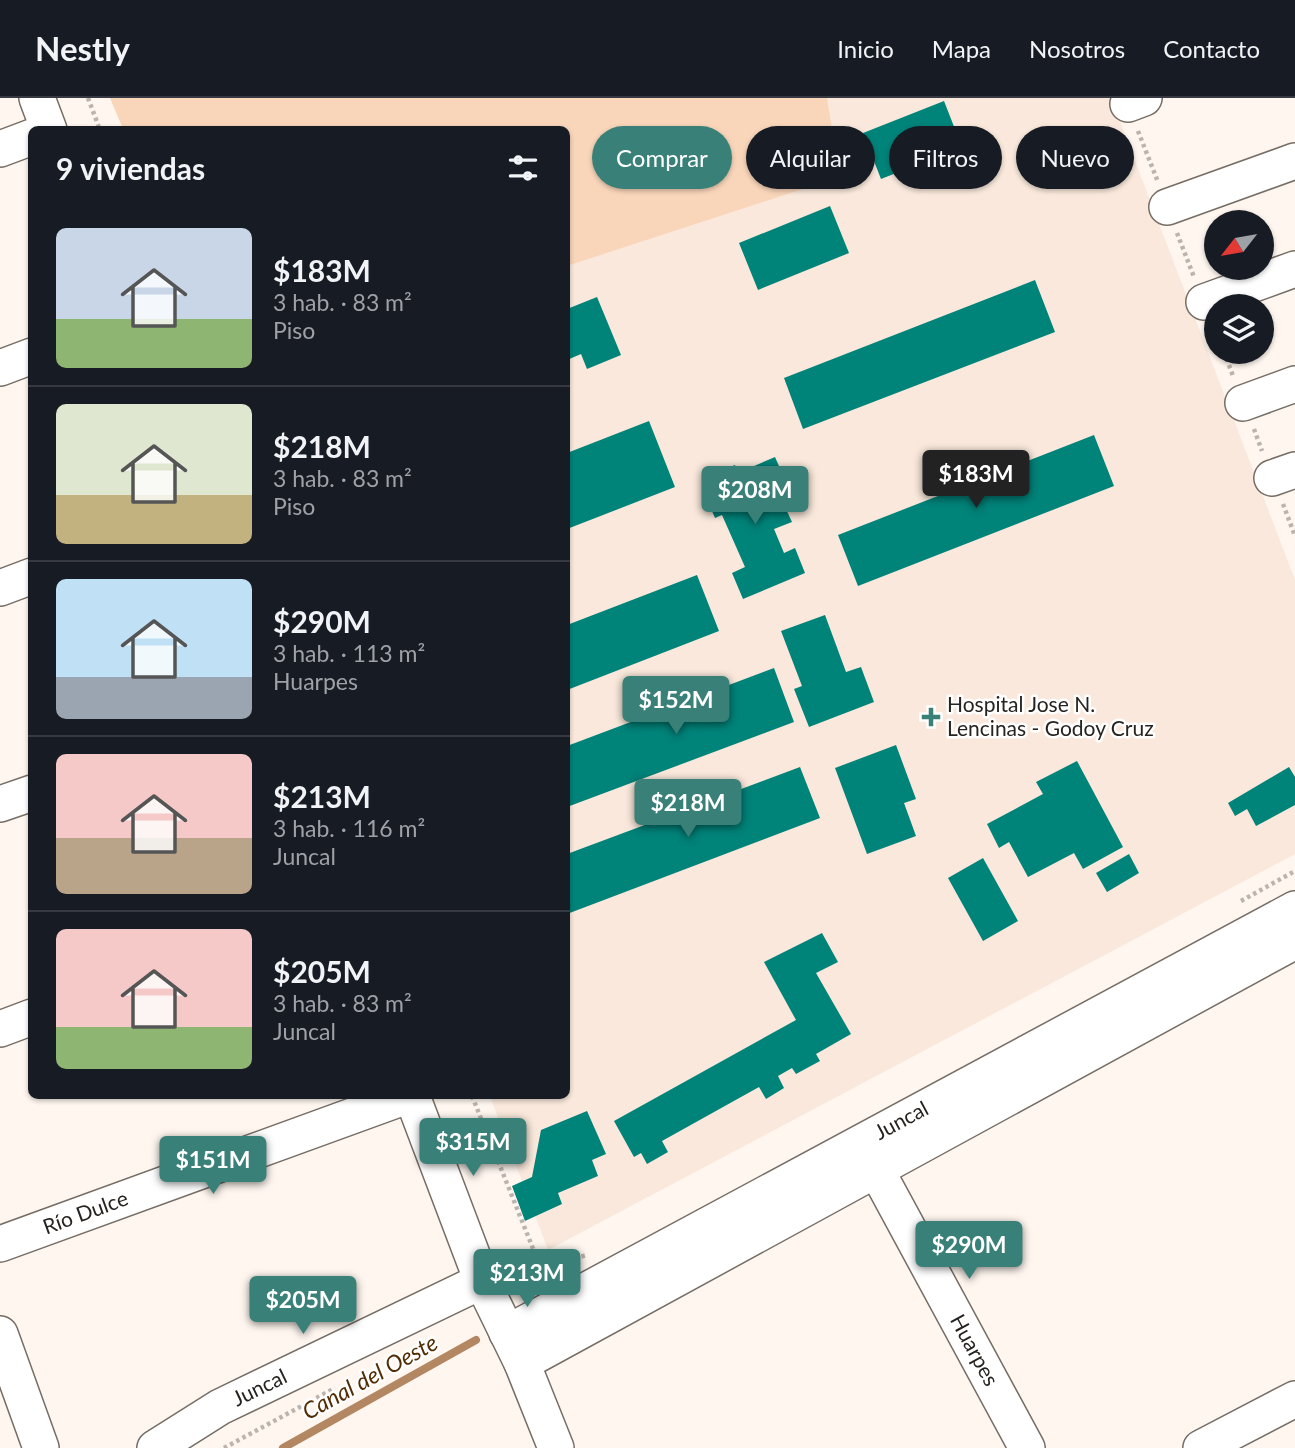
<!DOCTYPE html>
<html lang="es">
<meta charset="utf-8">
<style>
:root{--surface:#171b24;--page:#20242c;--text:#f1f3f6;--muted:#9ea1a6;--line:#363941;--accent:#398078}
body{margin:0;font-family:Lato,sans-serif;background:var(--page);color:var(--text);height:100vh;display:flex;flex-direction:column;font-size:26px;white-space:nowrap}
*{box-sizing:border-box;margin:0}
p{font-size:23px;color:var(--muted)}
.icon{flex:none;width:38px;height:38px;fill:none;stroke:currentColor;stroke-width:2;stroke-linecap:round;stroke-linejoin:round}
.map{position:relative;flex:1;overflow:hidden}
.panel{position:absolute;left:28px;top:28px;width:542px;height:973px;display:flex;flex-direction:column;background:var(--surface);border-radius:10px;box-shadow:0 2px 5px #0004}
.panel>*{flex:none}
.guide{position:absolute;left:592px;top:28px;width:598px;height:63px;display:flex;gap:14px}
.needle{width:46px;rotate:239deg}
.buttons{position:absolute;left:1204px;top:112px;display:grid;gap:14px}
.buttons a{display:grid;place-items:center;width:70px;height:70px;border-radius:50%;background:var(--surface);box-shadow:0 2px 5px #0004;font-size:35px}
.price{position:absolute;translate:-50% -60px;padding:0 16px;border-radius:7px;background:var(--accent);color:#fff;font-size:23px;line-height:46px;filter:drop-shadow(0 2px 4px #0008)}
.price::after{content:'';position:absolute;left:50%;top:42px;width:21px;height:16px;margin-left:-10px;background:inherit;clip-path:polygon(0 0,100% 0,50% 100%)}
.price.current{background:#222;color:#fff}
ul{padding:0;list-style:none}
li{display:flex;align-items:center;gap:21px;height:175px;padding:0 28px}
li+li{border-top:2px solid var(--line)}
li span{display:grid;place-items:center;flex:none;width:196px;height:140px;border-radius:10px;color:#555}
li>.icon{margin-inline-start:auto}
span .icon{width:84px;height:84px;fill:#fffc;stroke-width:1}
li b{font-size:30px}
h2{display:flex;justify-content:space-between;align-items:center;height:84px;padding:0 28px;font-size:30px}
.chip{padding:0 24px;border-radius:32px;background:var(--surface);box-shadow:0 2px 5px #0004;font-size:24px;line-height:63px}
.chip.current{background:var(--accent);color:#fff}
header{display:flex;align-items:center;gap:42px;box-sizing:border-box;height:98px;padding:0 35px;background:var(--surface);border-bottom:2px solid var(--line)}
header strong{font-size:33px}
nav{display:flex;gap:38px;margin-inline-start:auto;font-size:24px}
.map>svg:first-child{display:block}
.built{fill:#f9e8db}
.green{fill:#f9d6ba}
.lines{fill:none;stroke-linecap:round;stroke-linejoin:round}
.stream{stroke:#b38762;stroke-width:8}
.building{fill:#008379}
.minor-casing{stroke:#766d65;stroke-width:38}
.path{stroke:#bbb4ae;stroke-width:4.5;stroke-dasharray:3.5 3.5;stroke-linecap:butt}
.minor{stroke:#fff;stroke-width:35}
.poi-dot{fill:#398078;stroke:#fff;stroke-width:2.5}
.labels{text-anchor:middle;stroke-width:5;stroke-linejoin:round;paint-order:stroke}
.poi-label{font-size:21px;fill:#272320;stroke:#fff;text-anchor:start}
.street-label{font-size:21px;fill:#272320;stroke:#fff}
.water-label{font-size:23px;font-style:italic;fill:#522c02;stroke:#fff}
</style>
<header>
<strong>Nestly</strong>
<nav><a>Inicio</a><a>Mapa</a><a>Nosotros</a><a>Contacto</a></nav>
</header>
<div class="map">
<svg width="1295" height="1350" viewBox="0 0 1295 1350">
<rect width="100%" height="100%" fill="#fef6ef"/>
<!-- built -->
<path class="built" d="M827,0H1111L1295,482V756L548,1152L490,998H567V168L840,79Z"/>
<!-- green -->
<path class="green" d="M110,0H827L840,79L567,168V32L123,31Z"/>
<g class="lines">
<!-- stream -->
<path class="stream" d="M283,1350L476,1242"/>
</g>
<!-- building -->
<path class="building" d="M944,3L962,49L881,81L863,35Z
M830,108L849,155L758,192L739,145Z
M1035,182L1055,234L803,331L784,280Z
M597,199L621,257L587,271L581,256L567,262V211Z
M649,323L675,389L567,431V355Z
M1094,337L1114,388L858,488L838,437Z
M775,359L786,384L759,396L763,405L780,398L792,424L774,431L784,455L795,450L805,475L743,501L732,475L745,469L722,417L715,420L702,390L732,378L728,370L735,367L738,375Z
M697,477L719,533L567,592V527Z
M825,517L846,574L861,569L874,604L809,629L794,591L802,588L781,533Z
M774,570L794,624L567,709V648Z
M896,647L916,701L904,705L916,738L867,756L835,670Z
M1077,663L1123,749L1083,771L1074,755L1028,779L1009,744L999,750L987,726L1043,696L1036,684Z
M800,669L820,720L567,816V756Z
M1289,669L1295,679V707L1256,728L1247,711L1235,718L1228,705Z
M1129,756L1139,775L1107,794L1096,775Z
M983,760L1018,823L983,843L948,780Z
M822,835L838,864L816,875L851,936L816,956L820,963L796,976L792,970L778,978L784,990L766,1001L759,989L662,1043L668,1054L647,1066L641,1055L634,1059L614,1023L796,922L764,864Z
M587,1013L606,1056L592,1062L598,1078L558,1095L562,1106L525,1123L512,1088L532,1079L541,1032Z"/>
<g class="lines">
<defs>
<g id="minor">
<path d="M37,0L49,32"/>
<path d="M1128,6L1144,0"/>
<path d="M0,51L32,39"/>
<path d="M1167,109L1295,63"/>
<path d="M1204,204L1295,171"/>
<path d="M0,270L32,258"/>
<path d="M1243,305L1295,286"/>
<path d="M1272,380L1295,372"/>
<path d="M0,490L32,478"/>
<path d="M0,706L32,695"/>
<path d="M0,931L32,919"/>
<path d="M412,998L482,1183L522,1265L556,1350"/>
<path id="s1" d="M865,1051L1027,1350"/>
<path id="s2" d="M0,1146L407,998"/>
<path id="s3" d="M507,1235L1295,811"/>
<path d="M0,1236L41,1350"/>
<path d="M522,1265L1295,843"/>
<path id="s4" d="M155,1350L220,1309L482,1183"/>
<path d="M1201,1350L1295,1301"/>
</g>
</defs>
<!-- minor casing -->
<use href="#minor" class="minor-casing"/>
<!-- path -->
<path class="path" d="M88,0L100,32
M1138,33L1158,84
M1177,135L1194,179
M1224,254L1233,278
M1254,331L1262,353
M1283,406L1295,438
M1241,803L1295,773
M472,998L538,1163L545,1168L587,1157
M516,1189L529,1161
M224,1350L335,1290"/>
<!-- minor -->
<use href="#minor" class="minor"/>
</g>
<!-- markers -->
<path class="poi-dot" d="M927.5 608.5h7v7h7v7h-7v7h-7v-7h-7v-7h7z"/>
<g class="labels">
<!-- poi labels -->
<g class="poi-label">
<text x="947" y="614">Hospital Jose N.<tspan x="947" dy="24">Lencinas - Godoy Cruz</tspan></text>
</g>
<!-- street labels -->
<g class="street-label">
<text dy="7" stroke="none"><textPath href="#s3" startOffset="448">Juncal</textPath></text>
<text dy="7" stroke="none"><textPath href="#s2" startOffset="91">Río Dulce</textPath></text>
<text dy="7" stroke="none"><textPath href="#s1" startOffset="229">Huarpes</textPath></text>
<text dy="7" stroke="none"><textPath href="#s4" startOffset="121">Juncal</textPath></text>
</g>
<!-- water labels -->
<g class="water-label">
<text transform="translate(370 1279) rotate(-29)" y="8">Canal del Oeste</text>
</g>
</g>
</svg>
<div class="buttons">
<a><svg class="needle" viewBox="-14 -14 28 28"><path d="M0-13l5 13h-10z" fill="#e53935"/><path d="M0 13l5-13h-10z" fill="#9ea1a6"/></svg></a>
<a><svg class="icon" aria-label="layers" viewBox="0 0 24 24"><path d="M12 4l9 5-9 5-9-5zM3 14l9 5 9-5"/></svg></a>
</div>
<b class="price current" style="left:976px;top:412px">$183M</b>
<b class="price" style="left:755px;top:428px">$208M</b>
<b class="price" style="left:676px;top:638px">$152M</b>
<b class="price" style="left:688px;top:741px">$218M</b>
<b class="price" style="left:473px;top:1080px">$315M</b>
<b class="price" style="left:213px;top:1098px">$151M</b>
<b class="price" style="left:969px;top:1183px">$290M</b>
<b class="price" style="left:527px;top:1211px">$213M</b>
<b class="price" style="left:303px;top:1238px">$205M</b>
<div class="guide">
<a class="chip current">Comprar</a>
<a class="chip">Alquilar</a>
<a class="chip">Filtros</a>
<a class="chip">Nuevo</a>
</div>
<section class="panel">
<h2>9 viviendas<svg class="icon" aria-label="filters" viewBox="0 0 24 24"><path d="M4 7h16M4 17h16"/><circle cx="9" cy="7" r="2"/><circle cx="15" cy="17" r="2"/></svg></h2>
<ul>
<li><span style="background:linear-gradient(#c9d6e8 65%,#8fb573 0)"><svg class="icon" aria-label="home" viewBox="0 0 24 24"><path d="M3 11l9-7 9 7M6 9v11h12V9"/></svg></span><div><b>$183M</b><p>3 hab. · 83 m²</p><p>Piso</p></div></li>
<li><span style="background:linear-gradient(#dfe7d0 65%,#c2b280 0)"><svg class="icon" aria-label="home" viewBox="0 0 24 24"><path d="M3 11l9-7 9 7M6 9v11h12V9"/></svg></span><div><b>$218M</b><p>3 hab. · 83 m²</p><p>Piso</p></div></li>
<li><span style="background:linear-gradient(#bfe0f5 70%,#9aa5b1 0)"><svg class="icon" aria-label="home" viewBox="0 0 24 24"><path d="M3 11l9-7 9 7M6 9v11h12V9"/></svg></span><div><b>$290M</b><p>3 hab. · 113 m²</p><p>Huarpes</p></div></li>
<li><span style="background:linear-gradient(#f6c9c9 60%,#b9a48a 0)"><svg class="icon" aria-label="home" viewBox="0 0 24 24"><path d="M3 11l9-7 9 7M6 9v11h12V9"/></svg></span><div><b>$213M</b><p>3 hab. · 116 m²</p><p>Juncal</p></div></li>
<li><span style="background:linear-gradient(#f6c9c9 70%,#8fb573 0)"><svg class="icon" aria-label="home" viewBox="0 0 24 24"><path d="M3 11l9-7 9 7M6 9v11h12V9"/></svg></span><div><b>$205M</b><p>3 hab. · 83 m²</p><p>Juncal</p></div></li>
</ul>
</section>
</div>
